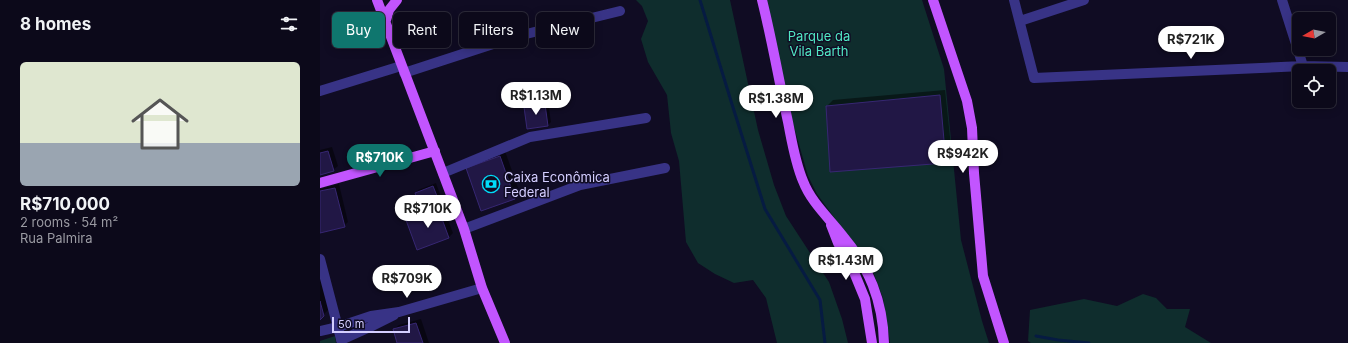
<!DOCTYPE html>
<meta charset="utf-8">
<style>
:root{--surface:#0c091a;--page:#151223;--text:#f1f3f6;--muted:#9a9aa2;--line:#2c2a39;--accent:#0f766e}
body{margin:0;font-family:Inter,sans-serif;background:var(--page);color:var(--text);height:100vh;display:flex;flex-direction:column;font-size:15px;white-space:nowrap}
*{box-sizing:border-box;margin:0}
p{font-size:13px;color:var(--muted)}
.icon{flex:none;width:22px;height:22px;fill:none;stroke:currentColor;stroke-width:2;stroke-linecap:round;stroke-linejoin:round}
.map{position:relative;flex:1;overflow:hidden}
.side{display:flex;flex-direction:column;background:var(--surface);width:320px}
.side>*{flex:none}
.guide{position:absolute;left:12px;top:12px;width:380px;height:36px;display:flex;gap:8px}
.needle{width:26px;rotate:261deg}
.controls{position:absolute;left:972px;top:12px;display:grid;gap:8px}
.controls a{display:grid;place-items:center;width:44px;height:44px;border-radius:6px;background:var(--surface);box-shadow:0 2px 10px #0003,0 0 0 1px var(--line);font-size:20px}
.scale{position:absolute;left:12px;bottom:10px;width:78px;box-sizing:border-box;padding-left:4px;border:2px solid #d4ceff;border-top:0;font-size:11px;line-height:14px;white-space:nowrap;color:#d4ceff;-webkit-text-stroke:3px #100c23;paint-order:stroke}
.price{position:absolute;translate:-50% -34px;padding:0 9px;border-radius:14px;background:#fff;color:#222;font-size:13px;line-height:26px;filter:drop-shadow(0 1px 2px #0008)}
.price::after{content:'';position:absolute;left:50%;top:24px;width:12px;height:9px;margin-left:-6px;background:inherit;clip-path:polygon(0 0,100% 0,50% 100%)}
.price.selected{background:var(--accent);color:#fff}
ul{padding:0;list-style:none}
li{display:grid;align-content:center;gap:8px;height:212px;padding:0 20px}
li+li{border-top:1px solid var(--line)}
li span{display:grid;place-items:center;height:124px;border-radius:6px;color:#555}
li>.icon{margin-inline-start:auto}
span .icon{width:72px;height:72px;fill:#fffc;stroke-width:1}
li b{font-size:17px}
h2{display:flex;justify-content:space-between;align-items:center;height:48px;padding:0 20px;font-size:17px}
.pill{padding:0 14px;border-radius:6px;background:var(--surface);box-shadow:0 2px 10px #0003,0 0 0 1px var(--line);font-size:14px;line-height:36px}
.pill.selected{background:var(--accent);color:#fff}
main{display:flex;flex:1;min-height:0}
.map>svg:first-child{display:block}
.green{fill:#0f2d2d}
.shadow{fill:#0007}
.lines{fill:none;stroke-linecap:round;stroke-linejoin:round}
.stream{stroke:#061b42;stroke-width:3}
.building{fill:#211745;stroke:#372773}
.minor{stroke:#383386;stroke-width:10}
.major{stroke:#c255ff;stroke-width:10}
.labels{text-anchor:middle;stroke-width:3;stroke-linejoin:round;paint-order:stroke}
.park-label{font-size:13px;fill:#51e8c4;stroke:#100c23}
.poi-label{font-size:13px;fill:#d4ceff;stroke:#100c23;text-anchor:start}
</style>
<main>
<section class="side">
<h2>8 homes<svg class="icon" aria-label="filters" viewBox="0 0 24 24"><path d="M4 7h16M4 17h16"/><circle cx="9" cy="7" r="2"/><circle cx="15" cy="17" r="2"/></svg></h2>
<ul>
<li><span style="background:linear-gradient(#dfe7d0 65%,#9aa5b1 0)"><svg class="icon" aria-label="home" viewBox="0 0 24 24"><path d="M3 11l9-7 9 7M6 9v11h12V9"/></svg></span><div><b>R$710,000</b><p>2 rooms · 54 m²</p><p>Rua Palmira</p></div></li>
</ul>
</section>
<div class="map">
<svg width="1028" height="343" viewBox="0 0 1028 343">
<rect width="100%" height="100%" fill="#100c23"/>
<!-- green -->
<path class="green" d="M316,0H410L438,130L454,185L466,216L509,282L522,319L528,343H457L446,298L433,280L414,283L395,274L378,263L366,242L359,161L351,133L347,95L328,62L321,39L328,21L322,6Z
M446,0H602L624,69L641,240L662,321L669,343H570L563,298L552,269L497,194L488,176L464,92Z
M823,294L836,298L847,309H870L865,327L891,343H711L708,341L710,310L764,299L797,306Z
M15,336L16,343H0V341Z"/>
<!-- shadow -->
<path class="shadow" d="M625,90L632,156L626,162L511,171L507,106L513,100Z
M228,102L231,122L228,125L206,107L208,104Z
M12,147L18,166L13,170L0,174V150Z
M185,151L200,193L194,199L148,169Z
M116,183L121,197L119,200L96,193L98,190Z
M19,184L28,222L24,226L0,232V189Z
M122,204L133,233L128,238L87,220L92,216Z
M0,275L9,309L0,318Z
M101,319L109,343H78L74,329L79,325Z"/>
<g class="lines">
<!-- stream -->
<path class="stream" d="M380,0L411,101L445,209L500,300L505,343
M716,336L738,340L769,343"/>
</g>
<!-- building -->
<path class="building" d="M620,95L626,163L510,172L506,106Z
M225,104L228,126L207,129L204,107Z
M8,151L14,171L0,175V153Z
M180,156L195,199L161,211L146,168Z
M113,186L119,201L100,208L95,193Z
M15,188L25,227L0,233V191Z
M118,208L129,238L97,250L86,220Z
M0,301L4,316L0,320Z
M96,323L103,343H77L73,329Z"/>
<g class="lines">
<!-- minor -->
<path class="minor" d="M694,0L714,78L983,66L1028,67
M962,0L983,66
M700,21L764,0
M84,73L198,36L300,11
M0,91L81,66
M123,173L210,137L326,118
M144,229L260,185L345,168
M0,259L22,343
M0,331L18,327L51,316L79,312L162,288
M21,340L50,327L74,315"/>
<!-- major -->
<path class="major" d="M57,0L144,229L162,288L185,343
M442,0C452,40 459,81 468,122C472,142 475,162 483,181C491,202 508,217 522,235C549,267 563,301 564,343
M613,0L647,101L652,128L654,173L663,276L684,343
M66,20L69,10L77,0
M0,183L115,151
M511,225L518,243L531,265L545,299L552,343"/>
</g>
<!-- icons -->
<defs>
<symbol id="bank-ring" viewBox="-11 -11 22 22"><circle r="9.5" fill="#100c23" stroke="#00dcf9" stroke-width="1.5"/><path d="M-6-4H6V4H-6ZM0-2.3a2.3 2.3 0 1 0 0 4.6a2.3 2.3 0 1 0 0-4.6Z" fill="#00dcf9"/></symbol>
</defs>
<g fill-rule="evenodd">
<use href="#bank-ring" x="161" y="174" width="20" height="20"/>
</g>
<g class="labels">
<!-- park labels -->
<g class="park-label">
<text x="499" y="41">Parque da<tspan x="499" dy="15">Vila Barth</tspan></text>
</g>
<!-- poi labels -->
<g class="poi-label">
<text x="184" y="182">Caixa Econômica<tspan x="184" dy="15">Federal</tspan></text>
</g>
</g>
</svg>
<div class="controls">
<a><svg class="needle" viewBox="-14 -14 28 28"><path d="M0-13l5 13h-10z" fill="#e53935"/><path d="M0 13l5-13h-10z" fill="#9a9aa2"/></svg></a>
<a><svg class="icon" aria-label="locate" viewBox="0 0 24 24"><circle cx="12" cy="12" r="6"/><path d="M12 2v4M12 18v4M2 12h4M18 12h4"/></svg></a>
</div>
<div class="scale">50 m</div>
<b class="price" style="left:871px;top:60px">R$721K</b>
<b class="price" style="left:216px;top:116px">R$1.13M</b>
<b class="price" style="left:456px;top:119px">R$1.38M</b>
<b class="price" style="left:643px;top:174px">R$942K</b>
<b class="price selected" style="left:60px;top:178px">R$710K</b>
<b class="price" style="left:108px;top:229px">R$710K</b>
<b class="price" style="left:526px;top:281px">R$1.43M</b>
<b class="price" style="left:87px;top:299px">R$709K</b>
<div class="guide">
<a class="pill selected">Buy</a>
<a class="pill">Rent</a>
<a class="pill">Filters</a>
<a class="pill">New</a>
</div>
</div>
</main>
